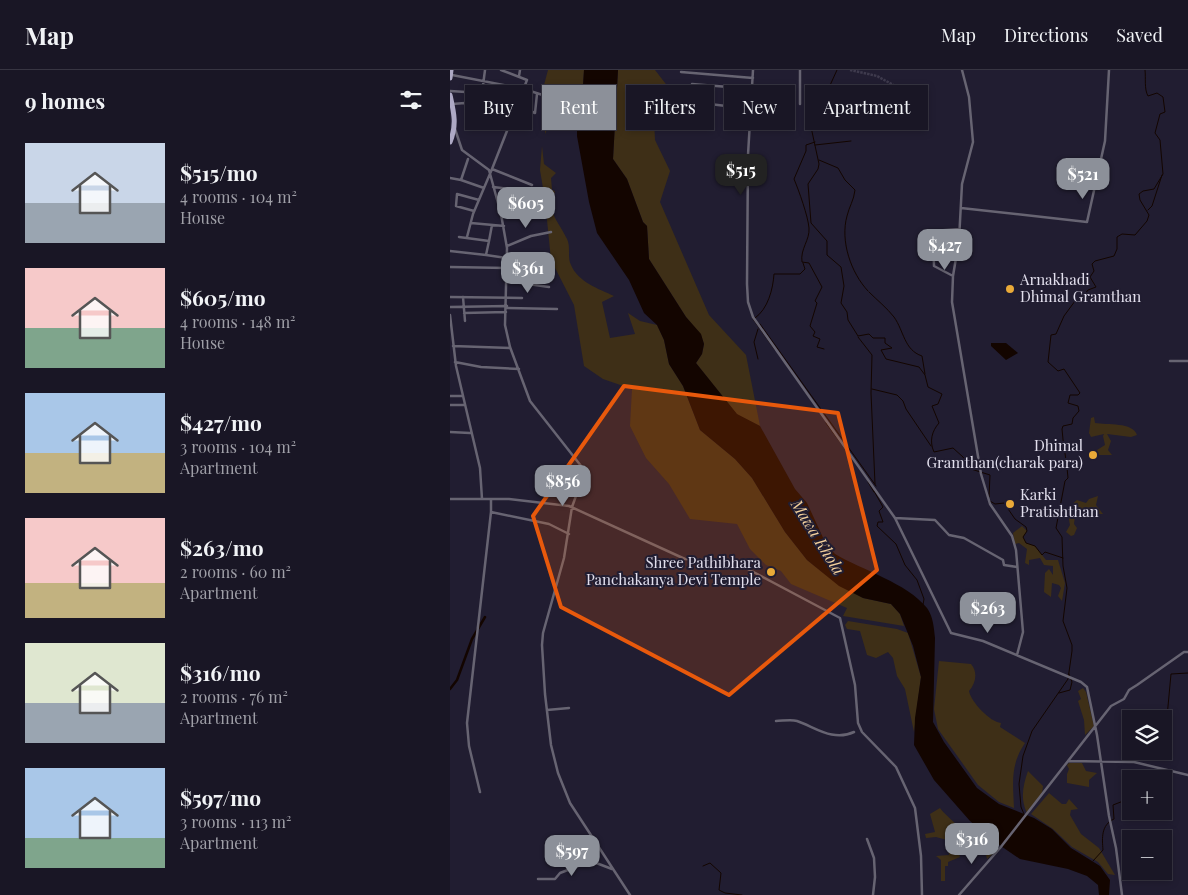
<!DOCTYPE html>
<meta charset="utf-8">
<style>
:root{--surface:#191625;--page:#221f2d;--text:#f1f3f6;--muted:#9f9fa7;--line:#373542;--accent:#8c9099}
body{margin:0;font-family:"Playfair Display",serif;background:var(--page);color:var(--text);height:100vh;display:flex;flex-direction:column;font-size:19px;white-space:nowrap}
*{box-sizing:border-box;margin:0}
p{font-size:16px;color:var(--muted)}
.icon{flex:none;width:28px;height:28px;fill:none;stroke:currentColor;stroke-width:2;stroke-linecap:round;stroke-linejoin:round}
.map{position:relative;flex:1;overflow:hidden}
.details{display:flex;flex-direction:column;background:var(--surface);width:450px}
.details>*{flex:none}
.hud{position:absolute;left:15px;top:15px;width:475px;height:45px;display:flex;gap:10px}
.buttons{position:absolute;left:672px;top:640px;display:grid;gap:10px}
.buttons a{display:grid;place-items:center;width:50px;height:50px;border-radius:0px;background:var(--surface);box-shadow:0 2px 8px #0003,0 0 0 1px var(--line);font-size:25px}
.price{position:absolute;translate:-50% -42px;padding:0 11px;border-radius:10px;background:var(--accent);color:#fff;font-size:16px;line-height:32px;filter:drop-shadow(0 1px 2px #0008)}
.price::after{content:'';position:absolute;left:50%;top:30px;width:15px;height:11px;margin-left:-8px;background:inherit;clip-path:polygon(0 0,100% 0,50% 100%)}
.price.on{background:#222;color:#fff}
ul{padding:0;list-style:none}
li{display:flex;align-items:center;gap:15px;height:125px;padding:0 25px}
li span{display:grid;place-items:center;flex:none;width:140px;height:100px;border-radius:0px;color:#555}
li>.icon{margin-inline-start:auto}
span .icon{width:60px;height:60px;fill:#fffc;stroke-width:1}
li b{font-size:21px}
h2{display:flex;justify-content:space-between;align-items:center;height:60px;padding:0 25px;font-size:21px}
.chip{padding:0 18px;border-radius:0px;background:var(--surface);box-shadow:0 2px 8px #0003,0 0 0 1px var(--line);font-size:18px;line-height:45px}
.chip.on{background:var(--accent);color:#fff}
header{display:flex;align-items:center;gap:30px;box-sizing:border-box;height:70px;padding:0 25px;background:var(--surface);border-bottom:1px solid var(--line)}
header strong{font-size:24px}
nav{display:flex;gap:28px;margin-inline-start:auto;font-size:18px}
main{display:flex;flex:1;min-height:0}
.map>svg:first-child{display:block}
.green{fill:#3e2f17}
.water{fill:#130500}
.lines{fill:none;stroke-linecap:round;stroke-linejoin:round}
.stream{stroke:#130500;stroke-width:1}
.canal{stroke:#130500;stroke-width:2.5}
.street-tunnel{stroke:#3e3a4d;stroke-width:2.5;stroke-dasharray:2.5 1;stroke-linecap:butt}
.street{stroke:#676472;stroke-width:2.5}
.primary{stroke:#aea9c5;stroke-width:5}
.marked{fill:#e8590c;fill-opacity:0.2;stroke:#e8590c;stroke-width:4;stroke-linejoin:round}
.poi-dot{fill:#eaaa38;stroke:#211d31;stroke-width:2}
.labels{text-anchor:middle;stroke-width:4;stroke-linejoin:round;paint-order:stroke}
.poi-label{font-size:15px;fill:#e2dfed;stroke:#211d31;text-anchor:start}
.water-label{font-size:16px;font-style:italic;fill:#f3d09c;stroke:#211d31}
</style>
<header>
<strong>Map</strong>
<nav><a>Map</a><a>Directions</a><a>Saved</a></nav>
</header>
<main>
<section class="details">
<h2>9 homes<svg class="icon" aria-label="filters" viewBox="0 0 24 24"><path d="M4 7h16M4 17h16"/><circle cx="9" cy="7" r="2"/><circle cx="15" cy="17" r="2"/></svg></h2>
<ul>
<li><span style="background:linear-gradient(#c9d6e8 60%,#9aa5b1 0)"><svg class="icon" aria-label="home" viewBox="0 0 24 24"><path d="M3 11l9-7 9 7M6 9v11h12V9"/></svg></span><div><b>$515/mo</b><p>4 rooms · 104 m²</p><p>House</p></div></li>
<li><span style="background:linear-gradient(#f6c9c9 60%,#7fa58c 0)"><svg class="icon" aria-label="home" viewBox="0 0 24 24"><path d="M3 11l9-7 9 7M6 9v11h12V9"/></svg></span><div><b>$605/mo</b><p>4 rooms · 148 m²</p><p>House</p></div></li>
<li><span style="background:linear-gradient(#a9c7e8 60%,#c2b280 0)"><svg class="icon" aria-label="home" viewBox="0 0 24 24"><path d="M3 11l9-7 9 7M6 9v11h12V9"/></svg></span><div><b>$427/mo</b><p>3 rooms · 104 m²</p><p>Apartment</p></div></li>
<li><span style="background:linear-gradient(#f6c9c9 65%,#c2b280 0)"><svg class="icon" aria-label="home" viewBox="0 0 24 24"><path d="M3 11l9-7 9 7M6 9v11h12V9"/></svg></span><div><b>$263/mo</b><p>2 rooms · 60 m²</p><p>Apartment</p></div></li>
<li><span style="background:linear-gradient(#dfe7d0 60%,#9aa5b1 0)"><svg class="icon" aria-label="home" viewBox="0 0 24 24"><path d="M3 11l9-7 9 7M6 9v11h12V9"/></svg></span><div><b>$316/mo</b><p>2 rooms · 76 m²</p><p>Apartment</p></div></li>
<li><span style="background:linear-gradient(#a9c7e8 70%,#7fa58c 0)"><svg class="icon" aria-label="home" viewBox="0 0 24 24"><path d="M3 11l9-7 9 7M6 9v11h12V9"/></svg></span><div><b>$597/mo</b><p>3 rooms · 113 m²</p><p>Apartment</p></div></li>
</ul>
</section>
<div class="map">
<svg width="738" height="825" viewBox="0 0 738 825">
<rect width="100%" height="100%" fill="#211d31"/>
<!-- green -->
<path class="green" d="M98,0H134L132,31L127,46L101,51L95,64L94,15Z
M168,0H205L229,31L226,53L204,50L205,70L220,101L210,132L259,245L296,285L310,356L287,345L246,293L252,284L254,274L251,265L236,247L199,189L197,156L193,152L177,109L163,89Z
M92,76L94,94L106,103L101,108L102,120L105,121L104,125L101,126C101,149 108,150 117,169C121,177 117,187 121,195C128,212 149,219 164,226L152,232L160,268L185,264L178,243L190,251L207,255L214,270L219,294L233,316L250,360L285,389L302,408L335,462L357,490L372,502L413,528L441,534L450,544L454,556L393,546L397,538L341,514L331,501L316,495L300,479L287,454L240,449L219,414L196,388L180,356L182,319L153,309L134,296L124,235L101,190L95,130L90,100Z
M644,347L645,353C657,355 683,352 687,365L681,367L657,364L661,371L658,380L662,385H648L647,380L655,375L653,366L654,364L641,367L639,363L641,348Z
M648,426L646,435L653,444H642L630,439L625,446L624,454L627,458L624,465L621,466L616,462L620,455C618,444 617,438 627,430L636,433L639,429Z
M572,456L577,461L573,467L576,473L585,476L596,490H608L615,513L612,531L608,526L611,518L609,515L602,513L601,527L594,522L595,503L599,499L603,505V496L594,495L590,488L579,490V495L575,493L577,479L569,473L565,474L563,463Z
M398,551L447,559L458,563L471,607L464,662L455,619L447,606L443,588L438,582L426,588L417,585L410,561L397,559L395,555Z
M489,591L521,594C528,602 526,613 519,621C521,632 540,652 551,653L550,657L575,673C560,695 563,713 564,738L549,732L528,715L488,659L484,639Z
M633,618L636,622L644,656L635,665L634,650L628,631L631,629L628,621Z
M619,693H632L636,701L647,703L639,710V717L617,713V704L619,699L617,695Z
M578,701L593,716L592,724L577,743C570,729 573,715 578,701Z
M599,723L612,734H616L619,729L628,739L621,740L620,745L631,764L649,778L665,805L658,804L648,792L622,777L603,759L581,744Z
M490,738C499,750 511,754 514,769L504,771L510,787L498,792V796H495V811H491V790L486,786L499,785L497,770L486,767L476,768L475,764L485,762L480,744Z
M529,763L539,766L545,772L544,783L537,789L534,777L526,774L524,765Z"/>
<!-- water -->
<path class="water" d="M134,0H168L163,89L177,109L193,152L197,156L199,189L236,247L251,264L254,274L252,284L246,293L287,344L310,356L345,419L357,433L376,474L385,484C412,500 457,513 477,538C483,546 484,558 485,568L483,652L494,672L527,718L549,734L584,748L602,759L621,778L650,796L660,810L659,825H649L648,815L637,806L618,799L570,789L545,772L520,751L484,710L464,675L465,648L471,607L463,576L450,544L441,534L413,528L389,516L357,490L335,462L302,408L285,389L250,360L233,316L219,294L214,270L207,255L194,243L179,210L147,163L139,132L127,66V46L132,31Z
M541,273H556L568,283L556,290L541,276Z"/>
<g class="lines">
<!-- stream -->
<path class="stream" d="M387,0L361,57L369,94L368,99L358,114L361,153L377,171V185L391,197L394,216L391,233L397,242L398,250L408,266L419,264L423,268H435V273L442,278L431,280L436,289L469,297L475,305L478,317L492,324L488,334L482,336L489,353C482,361 479,371 484,382L503,378L513,387L521,399L540,405L539,427
M365,72L356,75V81L344,109C349,121 358,146 359,158C360,170 350,179 352,192L359,193L372,217L365,231L367,233L360,256L365,262L363,266L370,269L367,277L374,279
M365,75L401,71
M369,90L388,98L395,110L405,120C404,130 399,137 397,146C390,171 401,203 418,221
M698,140L702,136L712,105
M419,222C427,230 437,238 444,247C454,261 454,280 472,286L475,304
M305,248C318,239 323,219 324,204H350L355,199L353,193
M303,249L325,280
M310,254L426,416
M408,267L422,285L421,323L425,414
M308,289L304,272L308,259
M422,319L447,325L453,331L456,339L481,376
M376,353L396,380
M418,412L424,422
M424,421L433,437L429,441L433,452H428L427,456L446,474L455,495L467,510L474,529L473,535
M540,431L545,434L554,433L565,449L576,457L577,461L573,467L576,473L585,476L592,485L595,482L613,488
M609,623L620,620L622,612L619,604
M714,649L717,647L721,604L738,603
M574,744L571,737L569,714L573,686L582,661L618,609L622,581V575L613,551L617,518L613,496L612,467L606,458L615,411L618,408C617,390 613,377 612,359L613,356L622,354L623,348L629,341L628,336L618,333L620,325H628L630,323L614,299L608,301L598,292L601,265L606,264L614,246L625,231L631,229L638,220L646,217L640,207L644,201L642,194L645,191L664,186L667,179V167L672,164L685,165L697,151L699,145L690,130L689,124L693,121L704,119L713,104L710,70L705,63L710,44L715,42L713,27L707,23L698,26C694,19 696,8 695,0
M643,791L653,780C652,768 651,755 664,749L663,735L681,728
M253,796L260,793L271,803L269,820L275,823L292,825"/>
<!-- canal -->
<path class="canal" d="M0,619L7,610L22,569L35,547"/>
<!-- street-tunnel -->
<path class="street-tunnel" d="M400,0L427,6L447,17"/>
<!-- street -->
<path class="street" d="M303,0L298,85L297,214L298,232L303,247L445,448L501,563L533,571L631,612L637,617L647,665L659,746L666,778L672,825
M512,0L519,27L523,72L512,114L509,170L503,206L502,232L531,404L540,434L562,466L566,480L573,562L567,585
M231,2L303,8
M2,5L74,19L102,28
M69,6L70,0
M242,14L303,19
M0,21L32,23L35,0
M243,32L301,39
M2,34L15,33L30,36
M350,34V0
M78,40L85,43L87,24
M64,43L30,36L32,23L70,29
M20,50L58,58
M5,59L12,80L39,100L51,144L57,178L55,255L60,277L80,331L135,401L122,437L114,488L93,563L92,575L95,624L101,675L108,703L120,733L180,825
M18,89L11,110L34,118
M42,99L77,10L51,0
M0,108L11,110
M43,117L68,120
M511,138L637,152L655,71L659,0
M50,140L58,138
M24,141L6,136L7,124L29,130
M21,153L54,156
M17,167L23,144L42,99L82,115
M39,171L42,155
M57,176L81,166L101,162
M0,181L36,185L39,171L9,167
M36,185L83,192
M0,197L57,198
M503,206L484,196L483,161L509,159
M57,211L99,217
M0,227L72,228
M13,227L15,251
M0,237L57,236
M57,238L107,239
M14,243L56,242
M0,245L6,296L30,398L32,429H41V442L99,454L119,464
M3,276L60,278
M720,291H738
M5,292L31,297L69,299
M0,326H13
M0,335H14
M0,362L20,363
M0,429H32
M41,429H59L119,436L235,489L257,490L294,497L390,548L405,615L408,653L412,662L446,697L465,738L471,786L472,825
M445,448L485,450L499,465L514,468L553,490L554,495L567,497
M97,640L119,638
M326,651C332,651 341,649 347,651C365,657 383,672 404,662
M618,691L684,692L738,705
M30,722L19,676L17,653L41,442
M417,769L424,788L425,807L423,825
M88,809H105L110,803L141,791L162,799
M509,825L550,778L661,636L674,629L679,620L687,615L734,582H738"/>
<!-- primary -->
<path class="primary" d="M0,8L1,0
M0,25C4,43 7,55 0,72"/>
</g>
<!-- marked area -->
<path class="marked" d="M174,316L388,343L427,500L279,625L111,537L83,446Z"/>
<!-- markers -->
<g class="poi-dot">
<circle cx="560" cy="219" r="5"/>
<circle cx="643" cy="385" r="5"/>
<circle cx="560" cy="434" r="5"/>
<circle cx="321" cy="502" r="5"/>
</g>
<g class="labels">
<!-- poi labels -->
<g class="poi-label">
<text x="570" y="215">Arnakhadi<tspan x="570" dy="17">Dhimal Gramthan</tspan></text>
<text x="633" y="381" text-anchor="end">Dhimal<tspan x="633" dy="17">Gramthan(charak para)</tspan></text>
<text x="570" y="430">Karki<tspan x="570" dy="17">Pratishthan</tspan></text>
<text x="311" y="498" text-anchor="end">Shree Pathibhara<tspan x="311" dy="17">Panchakanya Devi Temple</tspan></text>
</g>
<!-- water labels -->
<g class="water-label">
<text transform="translate(368 467) rotate(58)" y="6">Mawa Khola</text>
</g>
</g>
</svg>
<div class="buttons">
<a><svg class="icon" aria-label="layers" viewBox="0 0 24 24"><path d="M12 4l9 5-9 5-9-5zM3 14l9 5 9-5"/></svg></a>
<a>+</a>
<a>−</a>
</div>
<b class="price on" style="left:291px;top:126px">$515</b>
<b class="price" style="left:633px;top:130px">$521</b>
<b class="price" style="left:76px;top:159px">$605</b>
<b class="price" style="left:495px;top:201px">$427</b>
<b class="price" style="left:78px;top:224px">$361</b>
<b class="price" style="left:113px;top:437px">$856</b>
<b class="price" style="left:538px;top:564px">$263</b>
<b class="price" style="left:522px;top:795px">$316</b>
<b class="price" style="left:122px;top:807px">$597</b>
<div class="hud">
<a class="chip">Buy</a>
<a class="chip on">Rent</a>
<a class="chip">Filters</a>
<a class="chip">New</a>
<a class="chip">Apartment</a>
</div>
</div>
</main>
